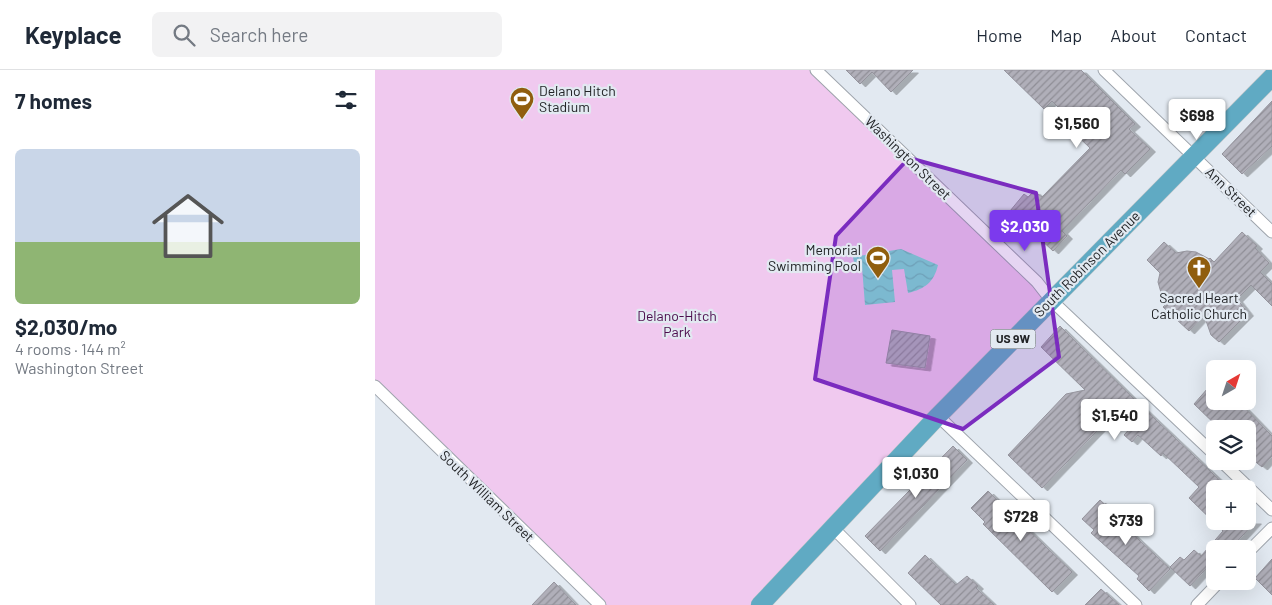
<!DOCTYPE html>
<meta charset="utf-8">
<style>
:root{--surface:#fff;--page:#f2f2f3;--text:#1f2937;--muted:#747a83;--line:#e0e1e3;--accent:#7c3aed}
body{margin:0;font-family:Barlow,sans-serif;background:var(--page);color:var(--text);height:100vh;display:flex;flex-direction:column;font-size:19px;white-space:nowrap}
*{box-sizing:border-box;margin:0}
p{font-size:16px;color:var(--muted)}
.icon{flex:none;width:28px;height:28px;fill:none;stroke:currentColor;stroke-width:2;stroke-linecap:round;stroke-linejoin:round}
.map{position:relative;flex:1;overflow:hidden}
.drawer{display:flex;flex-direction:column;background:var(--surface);width:375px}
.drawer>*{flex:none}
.needle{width:32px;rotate:39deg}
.tools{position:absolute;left:831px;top:290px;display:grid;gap:10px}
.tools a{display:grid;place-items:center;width:50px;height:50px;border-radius:8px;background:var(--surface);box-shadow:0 5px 20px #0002;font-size:25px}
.price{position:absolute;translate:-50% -42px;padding:0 11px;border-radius:5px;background:#fff;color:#222;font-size:16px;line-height:32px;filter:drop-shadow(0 1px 2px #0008)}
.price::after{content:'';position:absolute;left:50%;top:30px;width:15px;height:11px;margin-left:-8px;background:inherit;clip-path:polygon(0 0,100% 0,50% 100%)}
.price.current{background:var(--accent);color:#fff}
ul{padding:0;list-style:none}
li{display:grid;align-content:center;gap:10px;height:265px;padding:0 15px}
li+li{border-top:1px solid var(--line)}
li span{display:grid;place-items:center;height:155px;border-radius:8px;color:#555}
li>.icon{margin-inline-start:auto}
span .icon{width:90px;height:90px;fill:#fffc;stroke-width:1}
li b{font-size:21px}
h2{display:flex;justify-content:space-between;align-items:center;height:60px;padding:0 15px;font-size:21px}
header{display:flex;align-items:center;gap:30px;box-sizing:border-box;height:70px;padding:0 25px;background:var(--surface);border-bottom:1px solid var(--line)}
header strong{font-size:24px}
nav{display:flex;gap:28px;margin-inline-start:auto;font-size:18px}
.search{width:350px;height:45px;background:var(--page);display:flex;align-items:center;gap:12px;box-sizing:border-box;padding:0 18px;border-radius:8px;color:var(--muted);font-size:19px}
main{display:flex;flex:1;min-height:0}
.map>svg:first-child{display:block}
.green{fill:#f0c9ef}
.water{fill:url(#water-waves)}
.building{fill:url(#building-hatch);stroke:#95949d;filter:url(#shadow)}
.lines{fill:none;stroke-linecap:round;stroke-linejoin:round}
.minor-casing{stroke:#9ea4ac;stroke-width:13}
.trunk-casing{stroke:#c5c6c7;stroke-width:19}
.minor{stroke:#fff;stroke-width:11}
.trunk{stroke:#60aac3;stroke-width:18}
.marked{fill:#7b2cbf;fill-opacity:0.2;stroke:#7b2cbf;stroke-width:4;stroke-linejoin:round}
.labels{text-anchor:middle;stroke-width:4.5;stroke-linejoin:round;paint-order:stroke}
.shield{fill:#e2e9f1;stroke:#5b5e63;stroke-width:1}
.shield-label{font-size:12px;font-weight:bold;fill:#212326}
.poi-label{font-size:14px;fill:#212326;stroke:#e2e9f1;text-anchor:start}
.street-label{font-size:14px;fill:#212326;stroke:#e2e9f1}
.park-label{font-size:14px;fill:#4b0b4c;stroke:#e2e9f1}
</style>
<header>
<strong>Keyplace</strong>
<div class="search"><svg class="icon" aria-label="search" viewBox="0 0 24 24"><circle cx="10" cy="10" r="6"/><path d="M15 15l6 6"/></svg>Search here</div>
<nav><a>Home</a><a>Map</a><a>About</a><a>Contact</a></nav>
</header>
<main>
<section class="drawer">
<h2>7 homes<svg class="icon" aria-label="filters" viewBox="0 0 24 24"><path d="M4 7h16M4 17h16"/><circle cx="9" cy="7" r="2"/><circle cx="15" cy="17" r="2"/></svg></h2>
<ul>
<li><span style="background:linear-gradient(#c9d6e8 60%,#8fb573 0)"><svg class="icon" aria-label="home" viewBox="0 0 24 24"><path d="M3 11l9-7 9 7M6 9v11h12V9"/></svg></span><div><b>$2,030/mo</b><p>4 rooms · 144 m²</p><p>Washington Street</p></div></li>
</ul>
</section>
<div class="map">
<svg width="897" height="535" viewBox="0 0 897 535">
<defs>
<pattern id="water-waves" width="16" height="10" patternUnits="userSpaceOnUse" patternTransform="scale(1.25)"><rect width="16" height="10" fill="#7cddd5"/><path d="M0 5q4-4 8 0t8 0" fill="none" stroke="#6bbdb7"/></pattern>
<pattern id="building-hatch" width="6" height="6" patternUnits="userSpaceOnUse" patternTransform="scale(1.25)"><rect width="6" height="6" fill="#b0afb9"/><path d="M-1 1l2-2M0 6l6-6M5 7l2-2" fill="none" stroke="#8f8e96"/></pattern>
<filter id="shadow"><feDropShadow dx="5.5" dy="3" stdDeviation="0" flood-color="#0004"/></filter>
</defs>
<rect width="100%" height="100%" fill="#e2e9f1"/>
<!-- green -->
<path class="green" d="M0,0H439L676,230L385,535H228L0,315Z"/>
<!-- water -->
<path class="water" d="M526,179L563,195C559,212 550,219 533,223L529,199L517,200L520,232L490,235L487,197L480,198L478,187Z"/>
<!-- building -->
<path class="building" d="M471,0H538L516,22L497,2L485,14Z
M629,0H706L760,54L754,59L775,79L750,104L746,100L687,161L692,166L678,181L635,141L649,124L653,127L659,121L667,127L715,78L693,57L698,52L677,31L669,39Z
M897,31V76L867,104L847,84Z
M867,162L882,176L880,178L894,193L885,202L897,214V236L876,215L862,229L873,243L844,272L836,265L829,245L814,261L788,237L793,232L787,226L783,212L785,203L772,190L789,172L801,183L812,181L821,182L834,189L835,188L839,192Z
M685,256L762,332L854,419H840V451H881L855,479H840V489L815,516L795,497L805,487L809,490L819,480L826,486L848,461L814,428L824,417L788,383L786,386L763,365L757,372L749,365L759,354L743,339L667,418L633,385L691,324L710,320L666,277Z
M517,260L555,266L550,298L511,293Z
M840,310V331H863L897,366V386L887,397L872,385V359H845L819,334Z
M578,376L592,390L505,481L490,466Z
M613,421L697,502L677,522L608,454L610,452L596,438Z
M725,430L736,440L734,442L795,499L774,521L762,509L764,506L716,463L719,460L707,449Z
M550,485L581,515L592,506L603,516L601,518L619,535H566L533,503Z
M897,489V525L880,508Z
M179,512L201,535H157Z
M726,519L744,535H710Z"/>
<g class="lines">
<defs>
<path id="minor" d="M441,0L662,212L676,230L840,385
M729,0L897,162
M0,316L225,535
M563,346L761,535
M846,391L897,440
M458,458L535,535
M872,483L897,458
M822,535L845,511"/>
<path id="trunk" d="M385,535L563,346L897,7"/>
</defs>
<!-- minor casing -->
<use href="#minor" class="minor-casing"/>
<!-- trunk casing -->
<use href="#trunk" class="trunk-casing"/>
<!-- minor -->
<use href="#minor" class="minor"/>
<!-- trunk -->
<use href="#trunk" class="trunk"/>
</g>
<!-- marked area -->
<path class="marked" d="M534,88L661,123L684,287L588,359L440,309L461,166Z"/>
<!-- icons -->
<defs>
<symbol id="stadium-pin" viewBox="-11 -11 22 30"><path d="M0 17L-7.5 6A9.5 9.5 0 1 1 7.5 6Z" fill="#905e0e" stroke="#e2e9f1"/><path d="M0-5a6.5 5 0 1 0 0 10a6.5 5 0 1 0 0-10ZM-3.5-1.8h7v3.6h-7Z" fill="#fff"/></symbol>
<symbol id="church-pin" viewBox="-11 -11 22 30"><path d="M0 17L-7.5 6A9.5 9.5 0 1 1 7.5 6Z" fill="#905e0e" stroke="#e2e9f1"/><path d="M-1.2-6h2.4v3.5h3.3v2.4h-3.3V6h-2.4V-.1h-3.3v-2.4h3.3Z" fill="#fff"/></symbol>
</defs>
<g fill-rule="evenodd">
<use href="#stadium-pin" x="133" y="15" width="28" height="38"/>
<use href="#stadium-pin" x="489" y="174" width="28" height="38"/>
<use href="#church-pin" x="810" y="184" width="28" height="38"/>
</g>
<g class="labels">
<!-- shield labels -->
<rect class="shield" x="615.5" y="259.5" width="45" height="19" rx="4"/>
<g class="shield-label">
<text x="638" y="273">US 9W</text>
</g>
<!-- poi labels -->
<g class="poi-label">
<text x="164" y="26">Delano Hitch<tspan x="164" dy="16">Stadium</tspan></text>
<text x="486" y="185" text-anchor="end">Memorial<tspan x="486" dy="16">Swimming Pool</tspan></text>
<text x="824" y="233" text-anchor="middle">Sacred Heart<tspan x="824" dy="16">Catholic Church</tspan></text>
</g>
<!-- street labels -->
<g class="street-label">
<text transform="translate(533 88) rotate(44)" y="5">Washington Street</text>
<text transform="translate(856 122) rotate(44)" y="5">Ann Street</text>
<text transform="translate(712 194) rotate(-45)" y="5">South Robinson Avenue</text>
<text transform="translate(112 426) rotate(44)" y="5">South William Street</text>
</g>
<!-- park labels -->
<g class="park-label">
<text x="302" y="251">Delano-Hitch<tspan x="302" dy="16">Park</tspan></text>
</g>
</g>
</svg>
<div class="tools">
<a><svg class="needle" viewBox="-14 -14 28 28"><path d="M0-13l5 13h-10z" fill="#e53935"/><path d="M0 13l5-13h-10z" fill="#747a83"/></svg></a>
<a><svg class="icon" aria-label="layers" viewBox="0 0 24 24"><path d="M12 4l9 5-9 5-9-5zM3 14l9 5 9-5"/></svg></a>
<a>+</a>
<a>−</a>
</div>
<b class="price" style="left:822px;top:71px">$698</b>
<b class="price" style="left:702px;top:79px">$1,560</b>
<b class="price current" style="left:650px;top:182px">$2,030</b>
<b class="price" style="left:740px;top:371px">$1,540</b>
<b class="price" style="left:541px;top:429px">$1,030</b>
<b class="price" style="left:646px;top:472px">$728</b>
<b class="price" style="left:751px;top:476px">$739</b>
</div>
</main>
